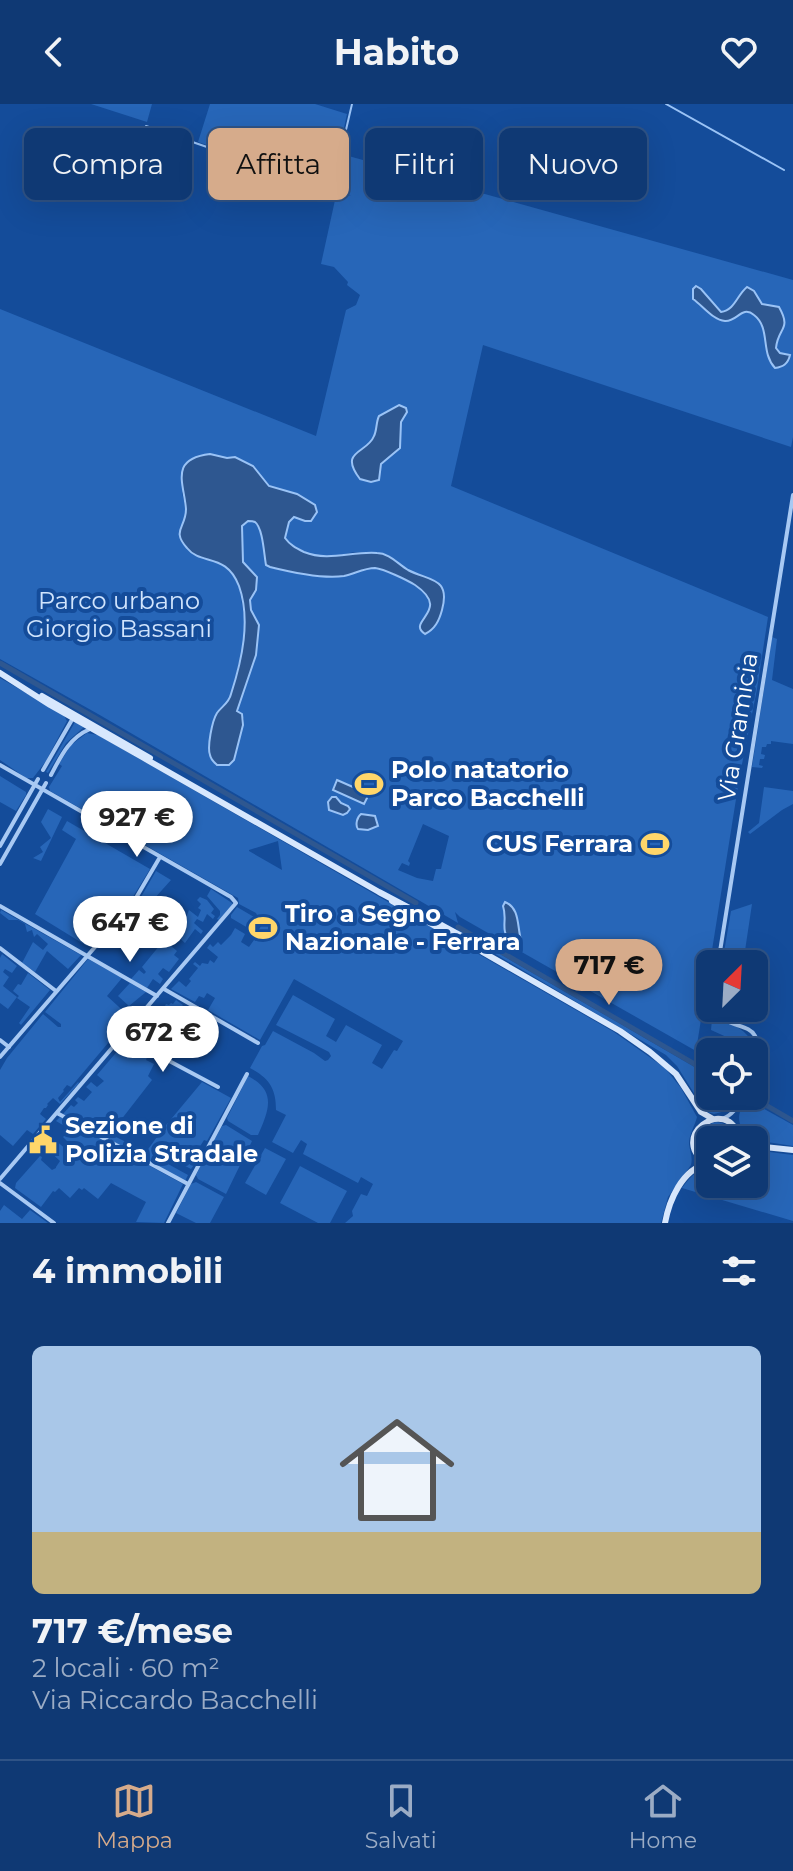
<!DOCTYPE html>
<html lang="it">
<meta charset="utf-8">
<style>
:root{--surface:#0f3974;--page:#1d447c;--text:#f1f3f6;--muted:#9bacc5;--line:#2f5386;--accent:#d6ab8b}
body{margin:0;font-family:Montserrat,sans-serif;background:var(--page);color:var(--text);height:100vh;display:flex;flex-direction:column;font-size:30px;white-space:nowrap}
*{box-sizing:border-box;margin:0}
p{font-size:26px;color:var(--muted)}
.icon{flex:none;width:44px;height:44px;fill:none;stroke:currentColor;stroke-width:2;stroke-linecap:round;stroke-linejoin:round}
.map{position:relative;height:1119px;overflow:hidden}
.drawer{display:flex;flex-direction:column;background:var(--surface);flex:1}
.drawer>*{flex:none}
.guide{position:absolute;left:24px;top:24px;width:746px;height:72px;display:flex;gap:16px}
.needle{width:52px;rotate:24deg}
.controls{position:absolute;left:696px;top:846px;display:grid;gap:16px}
.controls a{display:grid;place-items:center;width:72px;height:72px;border-radius:12px;background:var(--surface);box-shadow:0 8px 32px #0002,0 0 0 2px var(--line);font-size:40px}
.price{position:absolute;translate:-50% -68px;padding:0 18px;border-radius:28px;background:#fff;color:#222;font-size:26px;line-height:52px;filter:drop-shadow(0 2px 4px #0008)}
.price::after{content:'';position:absolute;left:50%;top:48px;width:24px;height:18px;margin-left:-12px;background:inherit;clip-path:polygon(0 0,100% 0,50% 100%)}
.price.selected{background:var(--accent);color:#111}
ul{padding:0;list-style:none}
li{display:grid;align-content:center;gap:16px;height:424px;padding:0 32px}
li span{display:grid;place-items:center;height:248px;border-radius:12px;color:#555}
li>.icon{margin-inline-start:auto}
span .icon{width:144px;height:144px;fill:#fffc;stroke-width:1}
li b{font-size:34px}
h2{display:flex;justify-content:space-between;align-items:center;height:96px;padding:0 32px;font-size:34px}
.tag{padding:0 28px;border-radius:12px;background:var(--surface);box-shadow:0 8px 32px #0002,0 0 0 2px var(--line);font-size:28px;line-height:72px}
.tag.selected{background:var(--accent);color:#111}
header{display:flex;justify-content:space-between;align-items:center;height:104px;padding:0 32px;background:var(--surface);font-size:36px;font-weight:700}
.menu{display:flex;justify-content:space-around;align-items:center;height:112px;border-top:2px solid var(--line);background:var(--surface);font-size:22px;color:var(--muted)}
.menu a{display:grid;justify-items:center;gap:4px}
.menu .selected{color:var(--accent)}
.map>svg:first-child{display:block}
.green{fill:#2766b8;fill-rule:evenodd}
.water{fill:#2e5790;stroke:#9ac3f6;stroke-width:2}
.lines{fill:none;stroke-linecap:round;stroke-linejoin:round}
.stream{stroke:#9ac3f6;stroke-width:2}
.canal{stroke:#2e5790;stroke-width:5}
.minor{stroke:#a8c9f3;stroke-width:4}
.secondary{stroke:#d7e7fd;stroke-width:6}
.labels{text-anchor:middle;stroke-width:8;stroke-linejoin:round;paint-order:stroke}
.park-label{font-size:24px;fill:#d0e4fd;stroke:#144c9a}
.street-label{font-size:24px;fill:#fff;stroke:#144c9a}
.poi-label{font-size:24px;font-weight:bold;fill:#fff;stroke:#144c9a;text-anchor:start}
</style>
<header><svg class="icon" aria-label="back" viewBox="0 0 24 24"><path d="M15 5l-7 7 7 7"/></svg>Habito<svg class="icon" aria-label="heart" viewBox="0 0 24 24"><path d="M12 20l-8-8c-3-5 5-10 8-4 3-6 11-1 8 4z"/></svg></header>
<div class="map">
<svg width="793" height="1119" viewBox="0 0 793 1119">
<rect width="100%" height="100%" fill="#144c9a"/>
<!-- green -->
<path class="green" d="M91,0H152L147,18Z
M210,0H315L347,10L331,84L198,38Z
M345,51L793,176V333L791,343L483,241L451,382L768,513L757,585L740,670L696,947L460,813L455,808L458,819L98,610L0,555V205L316,332L346,206L356,201L360,191L347,181L348,178L334,163L321,160L337,87L351,92L339,84ZM210,350L227,354L235,353L253,362L269,382L297,390L305,417L294,413L289,418L285,434L289,440L315,452L326,454L354,448L385,450L410,467L442,508L420,517C425,513 430,509 431,502C431,486 391,467 376,465C366,463 355,469 345,471C324,476 291,468 270,463L266,461C264,451 263,425 255,419C253,417 250,417 248,417L242,422L243,458L257,473L256,486L250,496L251,505L259,521L256,551L237,608L244,615L243,621L234,656L210,651L212,624L217,609L229,596L232,587L244,538V513L239,482L230,466L219,458L202,454L180,424C188,412 185,401 182,389ZM423,720L449,732L441,765H436L433,777L417,774L398,766L402,759L409,762L410,759L408,757Z
M772,533L777,535L772,576L793,585V640L771,637V640H767L766,643H762L761,650L765,651L764,655H760L759,661L763,662L762,664L752,663Z
M0,574L63,610L67,617L46,657L33,674H26L0,656Z
M75,618L84,623L66,639L48,669L46,668Z
M87,629L98,631L614,928L665,964L681,984L697,1013C695,1022 689,1030 689,1040C690,1048 693,1053 691,1061L668,1093L661,1119H345L353,1112L352,1107L361,1090L367,1092L373,1080L361,1073L358,1079L303,1050L307,1040L301,1036L293,1049L272,1038L286,1011L276,1006C276,984 269,974 250,964L262,942L265,941L273,927L314,949L325,957L328,956L331,952L329,948L276,921L293,891L335,915L326,932L336,938L346,921L382,941L372,959L382,965L394,946L397,947L403,937L294,875L260,936L208,906L215,894L207,889L204,894L199,892L195,898L171,885L179,877L186,883L191,877L189,875L198,864L193,860L195,858L200,862L202,859L208,860L210,856L214,859L218,853L207,844L210,840L213,843L218,838L221,841L231,831L235,824L245,830L241,838L249,843L254,836L256,837L258,833L256,831L266,813H258L256,809L239,800L238,794L50,687L49,683L62,662L59,660L71,641ZM278,737L282,766L249,747V746Z
M0,672L26,688V691L16,707L0,698Z
M764,683L793,687V700L782,706L750,730L748,728L759,719Z
M48,705L62,713L41,757L33,754L43,748L40,743L51,734L41,718Z
M67,717L150,765L131,796L116,816L111,813L87,842L35,810L76,735L62,726Z
M156,767L171,776L144,806L137,800Z
M211,785L232,799V802L219,816L217,815L220,811V807L207,792Z
M200,793L207,796L214,805L211,809L215,812L213,815L207,810L203,818L197,815L194,819L203,827L201,830L195,825L185,839L175,830L179,826L175,822L182,814L185,816L189,806L198,813L201,806L198,804L201,800L197,796Z
M752,800L743,860H722L731,807Z
M237,803L254,813L256,818L253,824H248L231,814V811Z
M1,806L81,851L68,865L47,847L35,868L22,859L33,838L43,846L48,840L37,830L34,833L32,826L27,828L25,820L18,816H9L0,809Z
M457,825L710,972V992H740L733,1005L714,1010L705,1007L677,962L666,951L458,828Z
M164,836L177,847L174,851L179,855L169,868L163,864L158,870L163,875L160,880L153,875L147,884L131,875L139,866L144,870L146,868L142,863Z
M2,850L17,862L12,869L5,865L3,868L9,873L3,882L17,893L8,905L0,899V854Z
M88,855L122,874L107,892L130,913L71,983L67,981L63,986L64,987L58,994L60,998L78,978L79,979L60,1000L53,994L47,1000L48,1001L46,1004H44L40,1010L46,1015L33,1030L27,1026L13,1042L0,1031V966L7,954L43,910L58,923H61V920L45,908Z
M28,869L50,886L21,921L19,919L30,903L17,894L19,892L13,887L18,880L21,881Z
M130,879L146,888L129,902L118,892Z
M176,896L183,901L179,906L176,904L174,906L177,909L174,913L171,912L161,927L163,929L153,945L147,941L151,936L144,930L147,926L146,922L148,919L152,921L160,911L159,910L162,906L167,911L171,908L165,902L166,900L169,901L171,899L173,900Z
M715,912C733,921 755,928 754,950V948H737L738,942L731,935L711,926L712,916Z
M130,933L149,948L146,956L154,960L148,972L152,976L110,1030L146,1048L162,1026L202,978L231,994L207,1037L204,1036L194,1052L195,1053L192,1059L194,1061L191,1065L170,1054L168,1060L188,1071L185,1077L63,1010L71,1001L74,1003L78,999L75,996L78,993L84,997L92,988L86,983L91,978L97,983L104,977L97,971L120,944L126,950L132,944L127,936Z
M248,972C277,987 269,1006 258,1031H251L228,1017L227,1014Z
M746,995L793,1021V1042L748,1035C737,1019 736,1012 746,995Z
M60,1013L183,1080L164,1119L136,1118L146,1098L111,1079L98,1095L84,1084L82,1086L79,1084L70,1094L59,1084L55,1088L53,1087L41,1103L15,1084L16,1079L40,1052L42,1053L41,1056L52,1066L56,1064V1063L60,1057L46,1044L54,1035L68,1047L70,1045L65,1041L67,1037L63,1033L66,1030L70,1033L73,1027L56,1017Z
M716,1018C727,1019 734,1025 737,1036H710V1057C709,1055 701,1049 700,1048C691,1034 703,1021 716,1018Z
M226,1021L252,1037L244,1054L213,1038L222,1022Z
M211,1041L242,1057L226,1090L198,1075L196,1071Z
M265,1044L286,1055L266,1091L245,1079Z
M754,1046L793,1051V1117L682,1084C690,1074 696,1064 710,1066V1080H754Z
M300,1062L347,1087L330,1119H318L280,1099Z
M196,1078L224,1093L210,1119H196L176,1109L191,1080Z
M4,1101L22,1115L30,1106L48,1119H0V1107Z"/>
<!-- water -->
<path class="water" d="M696,182L701,185L721,208C735,206 737,191 747,183L754,187L762,200L779,203C792,226 778,223 776,244L780,249L790,251C788,260 783,263 775,264C760,248 771,224 754,211C742,201 737,218 725,217C713,216 703,202 693,195V185Z
M399,301L406,304L407,308L401,318L400,344L381,360L379,376L371,378L360,375C338,346 367,350 374,332C377,326 376,318 379,312Z
M210,350L227,354L235,353L253,362L269,382L297,390L315,401L317,408L311,417H305L294,413L289,418L285,434C290,441 296,444 304,448C329,458 351,447 377,449C389,449 398,460 408,466C429,477 451,473 442,506C439,517 435,525 425,530C405,517 453,507 415,481C407,476 384,465 375,464C364,464 354,470 344,472C324,475 290,468 270,463L266,461C264,451 263,424 255,418C253,417 250,417 248,417L242,422L243,458L257,473L256,486L250,496L251,506L259,521L256,551L237,607L242,610L243,621L234,656L229,661H217C214,658 211,656 210,651C207,643 212,617 217,609C222,602 229,599 231,590C242,556 251,516 239,482C226,448 201,462 187,444C171,426 186,424 186,405C184,379 169,355 210,350Z
M337,676L369,690L364,700L333,686Z
M332,693H336L341,699L348,702L350,705L347,709L343,711L329,706L328,698Z
M361,710L375,712L378,722L368,726L358,725C355,721 357,713 361,710Z
M505,798C520,804 517,822 521,836L517,840H511C499,824 508,817 503,802Z"/>
<g class="lines">
<!-- stream -->
<path class="stream" d="M666,0L784,66
M146,22L332,86L352,0"/>
<!-- canal -->
<path class="canal" d="M0,559L416,799
M458,823L710,969
M750,992L793,1017"/>
<!-- minor -->
<path class="minor" d="M0,661L231,793L236,799L0,1075
M43,666L73,614
M51,671C61,652 69,634 90,625
M0,742L38,675
M0,760L46,679
M0,802L157,892
M0,844L56,887
M718,860L793,391
M164,885L258,939
M713,904C731,934 769,908 754,964
M127,927L158,951L218,983
M0,936L9,943
M0,953L133,799L160,753
M57,1009L188,1080
M722,1015C733,1011 738,1002 744,992
M0,1079L54,1119
M168,1119L247,970"/>
<!-- secondary -->
<path class="secondary" d="M0,569L50,601L142,653L379,788L432,816L465,834L480,846
M42,592L150,654
M392,797L452,832
M479,846L620,927L650,948L676,970L701,1008L713,1015
M754,1042L793,1046
M710,1060C663,1037 728,986 740,1036
M665,1119C669,1097 682,1065 707,1060"/>
</g>
<!-- icons -->
<defs>
<symbol id="stadium-bare" viewBox="-9 -9 18 18"><path d="M0-5a6.5 5 0 1 0 0 10a6.5 5 0 1 0 0-10ZM-3.5-1.8h7v3.6h-7Z" fill="#ffd66a" stroke="#144c9a" stroke-width="2.5" paint-order="stroke"/></symbol>
<symbol id="civic-bare" viewBox="-9 -9 18 18"><path d="M-.6-6.5H3V-4.5H.6V-3L4-1V1h2V6H-6V1h2V-1L-.6-3ZM-1.2 2.5V6h2.4V2.5Z" fill="#ffd66a" stroke="#144c9a" stroke-width="2.5" paint-order="stroke"/></symbol>
</defs>
<g fill-rule="evenodd">
<use href="#stadium-bare" x="349" y="660" width="40" height="40"/>
<use href="#stadium-bare" x="635" y="720" width="40" height="40"/>
<use href="#stadium-bare" x="243" y="804" width="40" height="40"/>
<use href="#civic-bare" x="23" y="1016" width="40" height="40"/>
</g>
<g class="labels">
<!-- park labels -->
<g class="park-label">
<text x="119" y="505">Parco urbano<tspan x="119" dy="28">Giorgio Bassani</tspan></text>
</g>
<!-- street labels -->
<g class="street-label">
<text transform="translate(738 623) rotate(-81)" y="8">Via Gramicia</text>
</g>
<!-- poi labels -->
<g class="poi-label">
<text x="391" y="674">Polo natatorio<tspan x="391" dy="28">Parco Bacchelli</tspan></text>
<text x="633" y="748" text-anchor="end">CUS Ferrara</text>
<text x="285" y="818">Tiro a Segno<tspan x="285" dy="28">Nazionale - Ferrara</tspan></text>
<text x="65" y="1030">Sezione di<tspan x="65" dy="28">Polizia Stradale</tspan></text>
</g>
</g>
</svg>
<div class="controls">
<a><svg class="needle" viewBox="-14 -14 28 28"><path d="M0-13l5 13h-10z" fill="#e53935"/><path d="M0 13l5-13h-10z" fill="#9bacc5"/></svg></a>
<a><svg class="icon" aria-label="locate" viewBox="0 0 24 24"><circle cx="12" cy="12" r="6"/><path d="M12 2v4M12 18v4M2 12h4M18 12h4"/></svg></a>
<a><svg class="icon" aria-label="layers" viewBox="0 0 24 24"><path d="M12 4l9 5-9 5-9-5zM3 14l9 5 9-5"/></svg></a>
</div>
<b class="price" style="left:137px;top:755px">927 €</b>
<b class="price" style="left:130px;top:860px">647 €</b>
<b class="price selected" style="left:609px;top:903px">717 €</b>
<b class="price" style="left:163px;top:970px">672 €</b>
<div class="guide">
<a class="tag">Compra</a>
<a class="tag selected">Affitta</a>
<a class="tag">Filtri</a>
<a class="tag">Nuovo</a>
</div>
</div>
<section class="drawer">
<h2>4 immobili<svg class="icon" aria-label="filters" viewBox="0 0 24 24"><path d="M4 7h16M4 17h16"/><circle cx="9" cy="7" r="2"/><circle cx="15" cy="17" r="2"/></svg></h2>
<ul>
<li><span style="background:linear-gradient(#a9c7e8 75%,#c2b280 0)"><svg class="icon" aria-label="home" viewBox="0 0 24 24"><path d="M3 11l9-7 9 7M6 9v11h12V9"/></svg></span><div><b>717 €/mese</b><p>2 locali · 60 m²</p><p>Via Riccardo Bacchelli</p></div></li>
</ul>
</section>
<nav class="menu">
<a class="selected"><svg class="icon" aria-label="map" viewBox="0 0 24 24"><path d="M3 6l6-2 6 2 6-2v14l-6 2-6-2-6 2zM9 4v14M15 6v14"/></svg>Mappa</a>
<a><svg class="icon" aria-label="saved" viewBox="0 0 24 24"><path d="M7 4h10v16l-5-4-5 4z"/></svg>Salvati</a>
<a><svg class="icon" aria-label="home" viewBox="0 0 24 24"><path d="M3 11l9-7 9 7M6 9v11h12V9"/></svg>Home</a>
</nav>
